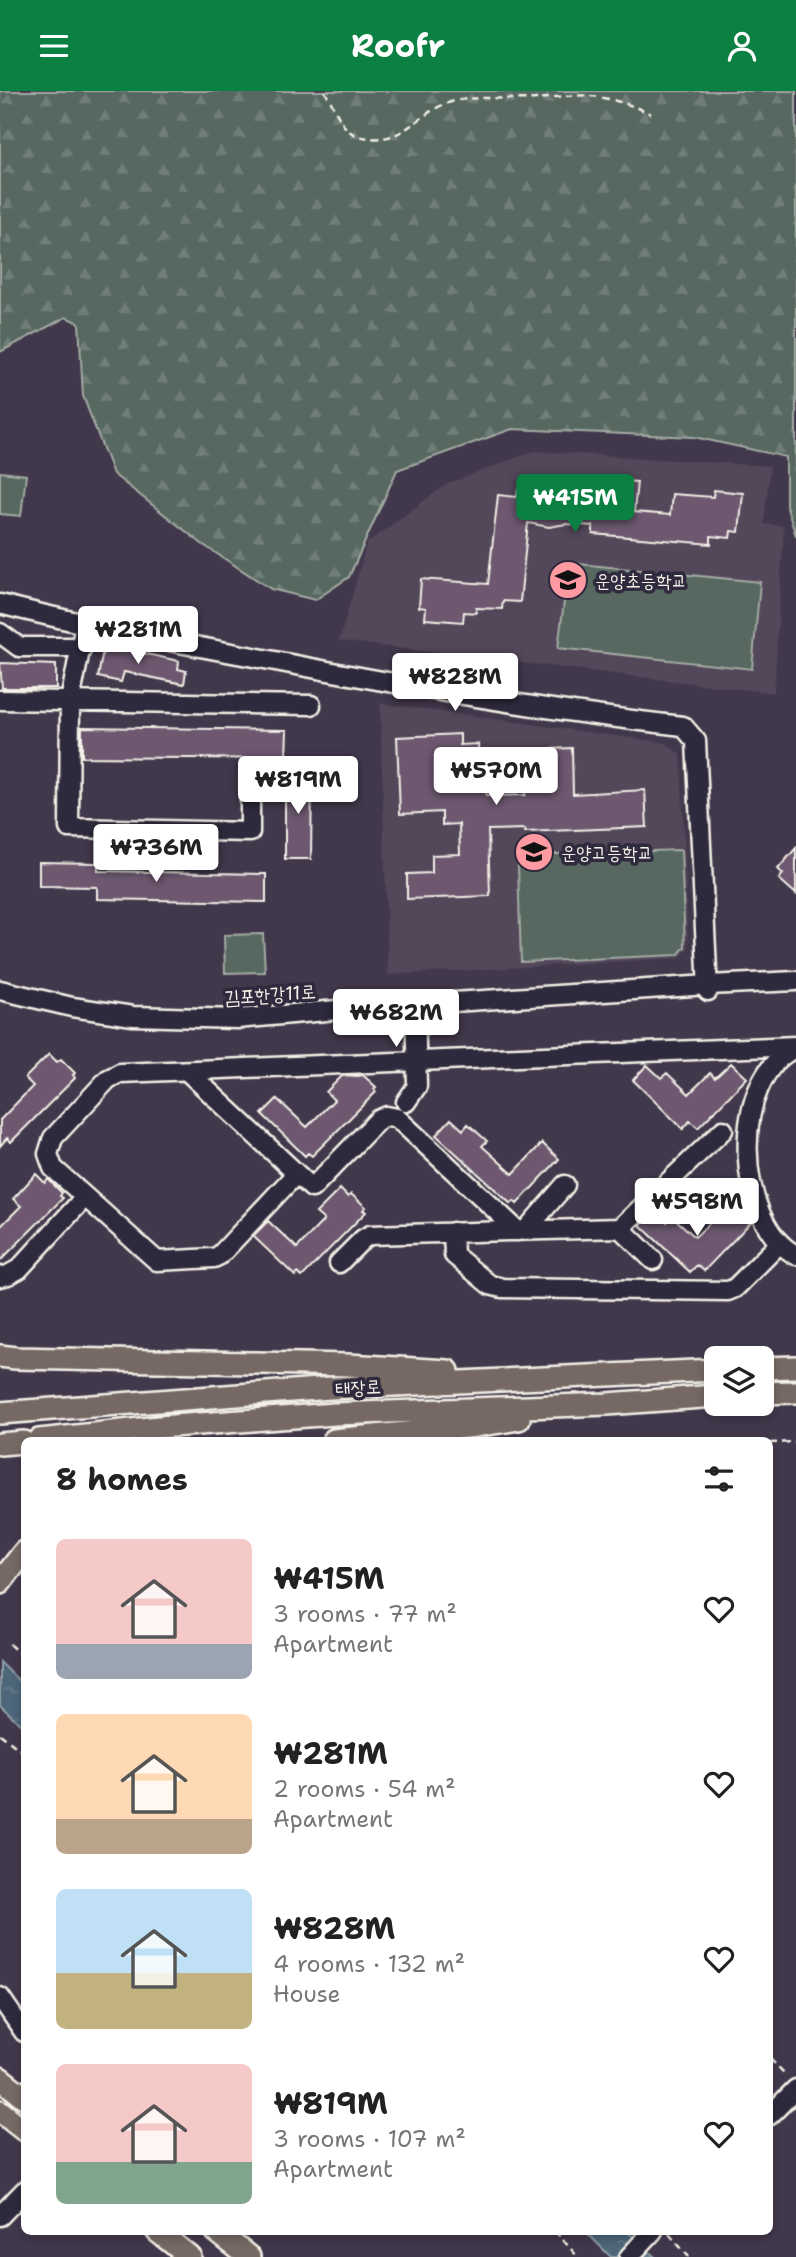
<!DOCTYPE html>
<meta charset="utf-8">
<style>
:root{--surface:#fff;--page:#f6f6f6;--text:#222;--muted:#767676;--accent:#0b8043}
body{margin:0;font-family:"Shantell Sans","Poor Story",sans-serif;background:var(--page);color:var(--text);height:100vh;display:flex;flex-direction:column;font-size:26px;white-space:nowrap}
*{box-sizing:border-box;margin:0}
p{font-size:23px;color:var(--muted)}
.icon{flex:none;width:38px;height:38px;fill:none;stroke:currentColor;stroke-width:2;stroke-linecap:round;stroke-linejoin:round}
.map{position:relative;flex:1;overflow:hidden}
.panel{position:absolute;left:21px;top:1346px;width:752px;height:798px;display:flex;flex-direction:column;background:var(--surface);border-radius:10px;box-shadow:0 4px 10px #0003}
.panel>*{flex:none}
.fabs{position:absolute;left:704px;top:1255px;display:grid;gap:14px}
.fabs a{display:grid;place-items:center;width:70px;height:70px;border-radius:10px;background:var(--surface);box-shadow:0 4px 10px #0003;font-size:35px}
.price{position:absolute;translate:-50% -60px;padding:0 16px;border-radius:7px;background:#fff;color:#222;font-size:23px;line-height:46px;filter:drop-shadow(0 2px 4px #0008)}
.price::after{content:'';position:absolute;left:50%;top:42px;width:21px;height:16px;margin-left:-10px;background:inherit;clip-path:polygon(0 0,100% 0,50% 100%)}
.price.on{background:var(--accent);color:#fff}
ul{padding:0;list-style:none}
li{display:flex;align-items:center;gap:21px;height:175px;padding:0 35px}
li span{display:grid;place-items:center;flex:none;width:196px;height:140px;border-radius:10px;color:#555}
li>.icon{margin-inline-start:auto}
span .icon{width:84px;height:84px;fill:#fffc;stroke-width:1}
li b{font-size:30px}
h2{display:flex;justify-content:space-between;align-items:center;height:84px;padding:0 35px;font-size:30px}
header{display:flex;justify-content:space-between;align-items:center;height:91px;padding:0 35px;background:var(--accent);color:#fff;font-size:32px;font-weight:700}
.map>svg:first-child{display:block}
.built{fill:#52465a}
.forest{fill:url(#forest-firs);stroke:#a5aca4;stroke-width:2}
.garden{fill:#566861;stroke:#a5aca4;stroke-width:2}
.water{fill:url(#water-ripples);stroke:#909ea5;stroke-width:2}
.building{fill:#6d5970;stroke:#f4f1e8;stroke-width:2}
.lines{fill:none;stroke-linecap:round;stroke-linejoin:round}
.minor-casing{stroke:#f4f1e8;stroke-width:23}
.major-casing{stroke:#f4f1e8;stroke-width:26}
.path{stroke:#f4f1e8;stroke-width:2.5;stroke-dasharray:7 5;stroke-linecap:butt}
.minor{stroke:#2f2a3d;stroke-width:18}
.major{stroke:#766964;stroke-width:21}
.labels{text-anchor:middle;stroke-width:7;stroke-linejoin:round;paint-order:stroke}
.poi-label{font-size:19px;fill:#f4f1e8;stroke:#2f2a3d;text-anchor:start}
.street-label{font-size:19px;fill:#f4f1e8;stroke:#2f2a3d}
</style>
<header><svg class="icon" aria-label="menu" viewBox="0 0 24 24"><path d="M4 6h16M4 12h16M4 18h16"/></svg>Roofr<svg class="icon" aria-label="person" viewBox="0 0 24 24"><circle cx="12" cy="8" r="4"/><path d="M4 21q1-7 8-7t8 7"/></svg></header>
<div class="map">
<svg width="796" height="2166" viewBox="0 0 796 2166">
<defs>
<pattern id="forest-firs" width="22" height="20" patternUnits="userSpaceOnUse" patternTransform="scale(1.75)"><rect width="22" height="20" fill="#566861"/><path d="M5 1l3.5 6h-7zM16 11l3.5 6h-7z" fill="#6f7e78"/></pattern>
<pattern id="water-ripples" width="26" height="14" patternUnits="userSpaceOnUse" patternTransform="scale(1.75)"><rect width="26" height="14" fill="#4e6679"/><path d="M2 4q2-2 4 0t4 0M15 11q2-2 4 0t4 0" fill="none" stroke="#687c8c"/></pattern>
</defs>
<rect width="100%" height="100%" fill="#42384c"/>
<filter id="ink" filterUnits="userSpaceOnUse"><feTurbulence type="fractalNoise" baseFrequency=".0143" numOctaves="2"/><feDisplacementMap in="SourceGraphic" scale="14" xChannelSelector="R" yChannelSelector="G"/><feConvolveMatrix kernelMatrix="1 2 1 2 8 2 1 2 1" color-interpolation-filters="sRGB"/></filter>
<g filter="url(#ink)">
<!-- built -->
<path class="built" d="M534,360L770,375L764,433L784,435L774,602L339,550L367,452L447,393Z
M380,612L666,652L681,664L688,857L680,867L388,884Z"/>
<!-- forest -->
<path class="forest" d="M0,0H796V445L786,414V366L694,346L512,338L397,379L349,486L315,509L271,498L202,453L113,383L83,305L79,232L66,226L0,261Z"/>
<!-- garden -->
<path class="garden" d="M0,381L26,384L21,425L0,423Z
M569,472L760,491L752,578L558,557Z
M681,759L685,856L678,864L521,871L518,774L527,764Z
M263,843L265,881L225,882L224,844Z"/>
<!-- water -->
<path class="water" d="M0,1571L24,1595V1637L0,1614Z
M585,2140H627L655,2166H611Z"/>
<!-- building -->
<path class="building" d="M568,386L637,391L634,421L670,424L672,403L713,406L714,399L743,402L739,441L731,440L730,447L711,445V453L593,443V435L566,433L549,436L528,432L520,511L503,510L502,518L476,517V522L464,521L463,531L425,528L426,517L419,516L421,488L488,493L498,404L517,406L518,399L525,400L537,389H567Z
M104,554L179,570L178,578L186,580L184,593L124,581L121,591L98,586Z
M0,572L56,574V597H2Z
M82,636L287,639L286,668L82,666Z
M460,643V654L478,653L480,698L486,697V705L525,704L524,659L572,657L573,703L645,699L647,736L525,741V738L488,739L490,805L407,808V783L432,782V764L460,763L459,733L442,734V721L400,723L397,646Z
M285,683H312L311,768H285Z
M796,757V803L779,788L783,783L778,778Z
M39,771L98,772V780L266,783V811L97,808V796L39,795Z
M49,963L57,971L61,968L75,982L73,984L75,987L11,1051L7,1047L0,1055V1029L33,995L25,987Z
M731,972L747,987L698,1037L690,1030L683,1038L633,989L647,974L661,987L667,982L689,1003L710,982L715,987Z
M343,984L358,985L363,984L376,996L374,998L376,1001L312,1065L308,1062L305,1065L262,1023L277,1008L307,1036L334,1009L326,1001Z
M451,1028L463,1039L468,1033L487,1050L482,1055L513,1083L542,1052L559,1068L517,1113L514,1110L511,1113L436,1044Z
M36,1083L45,1092L48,1088L62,1102L60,1105L63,1107L0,1170V1136L21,1115L13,1108Z
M340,1098L348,1106L351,1103L366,1116L363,1119L366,1121L302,1186L297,1182L295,1185L253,1145L268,1130L297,1157L324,1129L316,1122Z
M737,1114L752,1130L704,1180L697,1174L690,1181L640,1134L655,1120L667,1131L672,1125L695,1146L716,1126L721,1130Z"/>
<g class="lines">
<defs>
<path id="minor" d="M0,513C91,536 183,553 275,570C410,596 546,620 683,635L696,650L708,900
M85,534L70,610L69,737L250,741V684
M0,542L19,556H71L81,559
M0,609L311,614
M0,899L72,916L133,925L237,928L348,918L708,894L796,890
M796,957C729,985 734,1132 796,1164
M187,980L312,1097L378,1029L387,1025L397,1027L518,1140
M406,1011L417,995L415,913
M296,1083L220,1164L214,1167L157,1170L53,1077L48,1063L53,1047L108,988L120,982L796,955
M620,1137L723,1039
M526,1139L565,1094
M453,1141L454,1164L490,1194L502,1197L728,1200L735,1197L780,1152
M339,1172L363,1148L370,1144L620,1137L653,1169
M0,1186L8,1184L19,1178L85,1106
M0,1906L24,1941
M770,2024L796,1998
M0,2125L24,2100
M629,2166L653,2140"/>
<path id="major" d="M0,1265L16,1267L348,1274L448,1280
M761,1277L796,1276
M761,1302L796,1301
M0,1322L331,1297L716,1279
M39,1349L159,1336L335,1323L607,1313L716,1305
M334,1349L476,1335L519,1328
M0,1353L24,1351
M0,1492L24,1461
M0,1987L24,2006
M0,2020L24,2039
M157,2140L190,2166
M216,2140L249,2166"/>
</defs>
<!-- minor casing -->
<use href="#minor" class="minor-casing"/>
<!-- major casing -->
<use href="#major" class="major-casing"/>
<!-- path -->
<path class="path" d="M324,0C336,14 339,40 359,45C401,56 413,26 445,13C473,2 508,10 536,8C553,7 573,3 590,5C611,7 632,14 651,23
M770,1352L796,1351
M9,1553L24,1567
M0,1643L24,1662
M770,1968L786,1984
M555,2140L578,2166
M669,2143L689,2166"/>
<!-- minor -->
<use href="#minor" class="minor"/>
<!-- major -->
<use href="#major" class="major"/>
</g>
</g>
<!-- icons -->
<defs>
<symbol id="school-disc" viewBox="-11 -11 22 22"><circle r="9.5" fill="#ff9aa2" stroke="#2f2a3d"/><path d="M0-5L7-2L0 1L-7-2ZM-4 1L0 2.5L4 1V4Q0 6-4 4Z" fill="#111"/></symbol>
</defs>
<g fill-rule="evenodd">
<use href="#school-disc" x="546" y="467" width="44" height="44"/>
<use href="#school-disc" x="512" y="739" width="44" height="44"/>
</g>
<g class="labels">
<!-- poi labels -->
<g class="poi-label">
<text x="595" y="496">운양초등학교</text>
<text x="561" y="768">운양고등학교</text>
</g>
<!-- street labels -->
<g class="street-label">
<text transform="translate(270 903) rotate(-4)" y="7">김포한강11로</text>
<text transform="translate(358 1296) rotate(-3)" y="7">태장로</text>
</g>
</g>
</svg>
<div class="fabs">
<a><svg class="icon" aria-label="layers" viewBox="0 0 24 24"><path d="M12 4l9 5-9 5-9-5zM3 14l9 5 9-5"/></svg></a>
</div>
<b class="price on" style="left:575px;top:443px">₩415M</b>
<b class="price" style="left:138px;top:575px">₩281M</b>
<b class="price" style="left:455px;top:622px">₩828M</b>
<b class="price" style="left:496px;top:716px">₩570M</b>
<b class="price" style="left:298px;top:725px">₩819M</b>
<b class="price" style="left:156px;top:793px">₩736M</b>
<b class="price" style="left:396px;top:958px">₩682M</b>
<b class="price" style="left:697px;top:1147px">₩598M</b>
<section class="panel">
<h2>8 homes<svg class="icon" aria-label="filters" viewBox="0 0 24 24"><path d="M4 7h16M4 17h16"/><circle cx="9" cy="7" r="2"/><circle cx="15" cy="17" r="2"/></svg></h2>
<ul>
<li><span style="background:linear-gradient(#f6c9c9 75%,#9aa5b1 0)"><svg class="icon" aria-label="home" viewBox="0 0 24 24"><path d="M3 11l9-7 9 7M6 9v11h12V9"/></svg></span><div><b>₩415M</b><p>3 rooms · 77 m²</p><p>Apartment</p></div><svg class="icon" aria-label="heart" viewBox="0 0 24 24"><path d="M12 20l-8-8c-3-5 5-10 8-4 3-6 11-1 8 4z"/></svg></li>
<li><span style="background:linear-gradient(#ffd9b3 75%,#b9a48a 0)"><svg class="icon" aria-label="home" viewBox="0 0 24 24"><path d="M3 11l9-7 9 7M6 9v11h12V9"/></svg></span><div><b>₩281M</b><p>2 rooms · 54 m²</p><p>Apartment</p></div><svg class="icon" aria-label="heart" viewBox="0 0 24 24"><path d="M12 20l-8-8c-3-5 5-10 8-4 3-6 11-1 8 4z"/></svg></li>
<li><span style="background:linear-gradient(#bfe0f5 60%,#c2b280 0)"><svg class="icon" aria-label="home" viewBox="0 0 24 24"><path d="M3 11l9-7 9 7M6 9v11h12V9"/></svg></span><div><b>₩828M</b><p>4 rooms · 132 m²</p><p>House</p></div><svg class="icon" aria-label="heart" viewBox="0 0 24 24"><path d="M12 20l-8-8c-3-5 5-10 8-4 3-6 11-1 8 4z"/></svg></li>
<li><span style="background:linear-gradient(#f6c9c9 70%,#7fa58c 0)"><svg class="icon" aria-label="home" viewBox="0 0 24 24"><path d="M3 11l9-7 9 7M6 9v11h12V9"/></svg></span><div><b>₩819M</b><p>3 rooms · 107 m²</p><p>Apartment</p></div><svg class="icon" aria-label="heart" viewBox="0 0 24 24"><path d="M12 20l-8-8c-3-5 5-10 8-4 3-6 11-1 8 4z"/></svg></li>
</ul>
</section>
</div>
